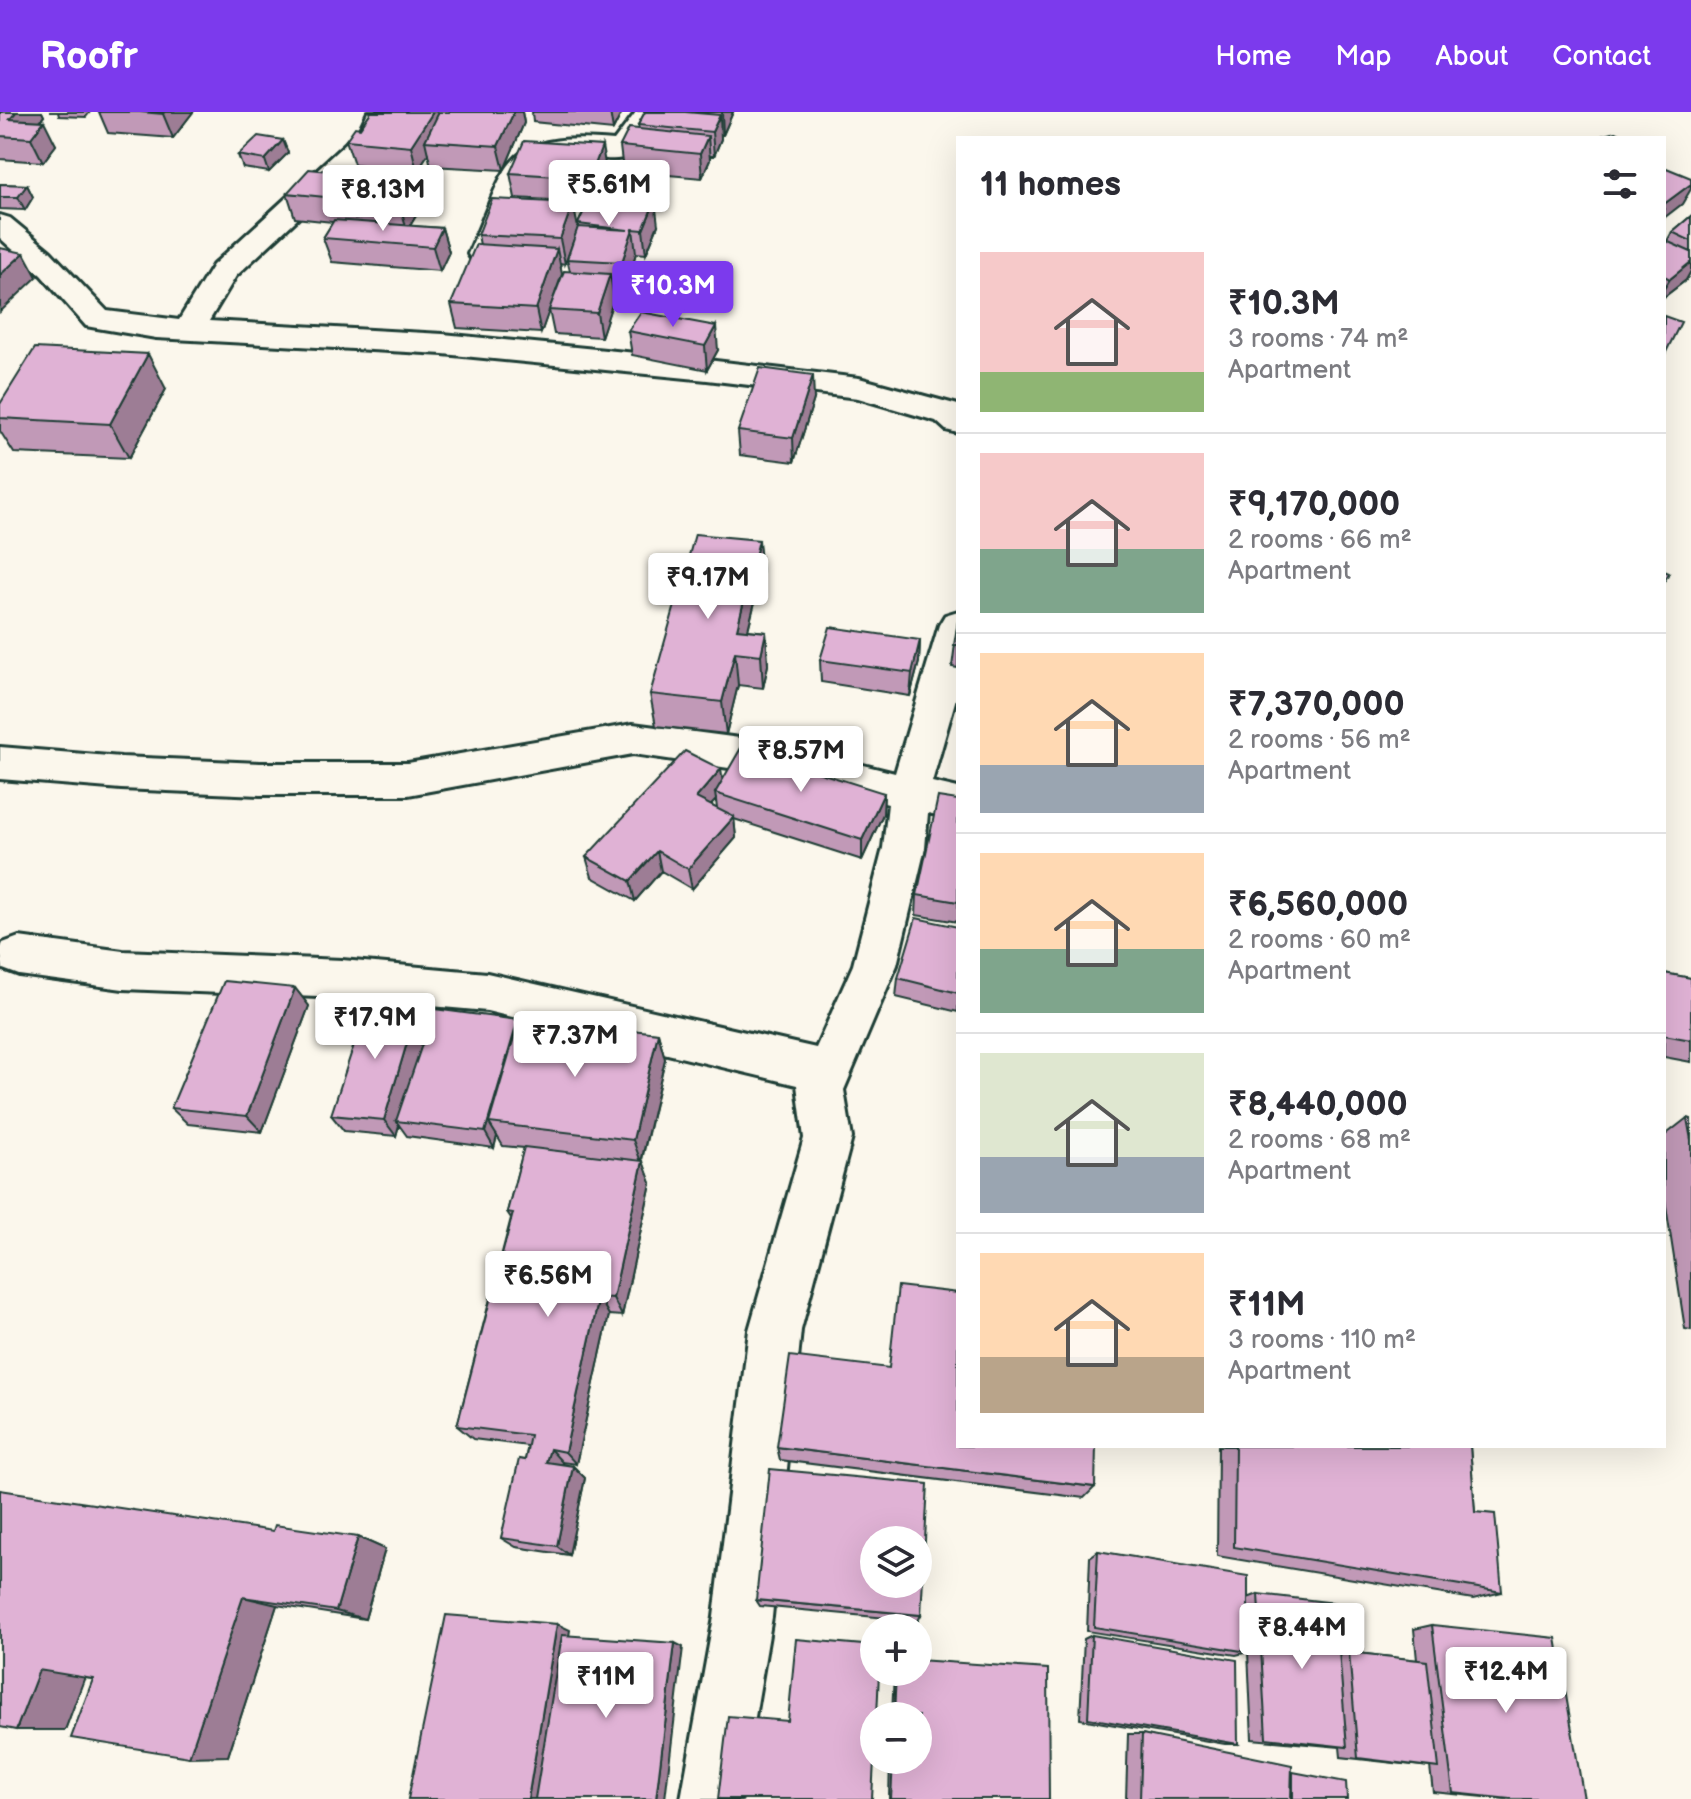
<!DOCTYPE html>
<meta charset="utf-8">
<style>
:root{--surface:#fff;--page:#f7f7f7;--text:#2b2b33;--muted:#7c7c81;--line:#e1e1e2;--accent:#7c3aed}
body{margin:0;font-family:"Balsamiq Sans",sans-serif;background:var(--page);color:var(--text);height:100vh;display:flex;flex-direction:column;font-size:30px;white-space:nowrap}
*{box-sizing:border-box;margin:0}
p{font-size:26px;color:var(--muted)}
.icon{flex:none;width:44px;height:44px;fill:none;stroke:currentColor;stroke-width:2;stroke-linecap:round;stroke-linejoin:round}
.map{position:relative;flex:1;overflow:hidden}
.drawer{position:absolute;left:956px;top:24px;width:710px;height:1312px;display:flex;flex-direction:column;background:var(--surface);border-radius:0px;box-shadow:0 8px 32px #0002}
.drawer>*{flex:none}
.fabs{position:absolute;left:860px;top:1414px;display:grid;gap:16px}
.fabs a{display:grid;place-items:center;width:72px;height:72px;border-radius:50%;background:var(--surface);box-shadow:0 8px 32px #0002;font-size:40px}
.price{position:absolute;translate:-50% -68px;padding:0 18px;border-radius:8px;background:#fff;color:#222;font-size:26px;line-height:52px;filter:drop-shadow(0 2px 4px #0008)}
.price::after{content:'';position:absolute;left:50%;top:48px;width:24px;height:18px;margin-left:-12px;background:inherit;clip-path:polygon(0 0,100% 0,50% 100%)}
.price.selected{background:var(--accent);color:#fff}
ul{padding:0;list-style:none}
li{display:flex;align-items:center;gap:24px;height:200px;padding:0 24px}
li+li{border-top:2px solid var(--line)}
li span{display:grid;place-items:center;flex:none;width:224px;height:160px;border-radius:0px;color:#555}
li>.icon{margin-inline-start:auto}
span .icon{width:96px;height:96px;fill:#fffc;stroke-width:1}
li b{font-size:34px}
h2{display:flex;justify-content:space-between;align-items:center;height:96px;padding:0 24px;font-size:34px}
header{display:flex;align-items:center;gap:48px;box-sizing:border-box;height:112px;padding:0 40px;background:var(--accent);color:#fff}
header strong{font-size:38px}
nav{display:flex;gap:44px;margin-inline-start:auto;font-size:28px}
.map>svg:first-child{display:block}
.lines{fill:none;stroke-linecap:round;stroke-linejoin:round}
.minor-casing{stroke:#1f3d34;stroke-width:6}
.minor{fill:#fbf7ec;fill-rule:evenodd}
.wall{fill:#c199b7;stroke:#1f3d34;stroke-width:2;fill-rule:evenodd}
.shaded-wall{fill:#9d7d95;stroke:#1f3d34;stroke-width:2}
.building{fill:#e0b2d5;stroke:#1f3d34;stroke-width:2;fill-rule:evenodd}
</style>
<header>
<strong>Roofr</strong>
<nav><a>Home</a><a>Map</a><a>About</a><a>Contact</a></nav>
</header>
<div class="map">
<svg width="1691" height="1687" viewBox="0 0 1691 1687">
<rect width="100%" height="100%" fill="#fbf7ec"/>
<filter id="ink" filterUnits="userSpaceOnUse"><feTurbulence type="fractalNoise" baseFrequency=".0125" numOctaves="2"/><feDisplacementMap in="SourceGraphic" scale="16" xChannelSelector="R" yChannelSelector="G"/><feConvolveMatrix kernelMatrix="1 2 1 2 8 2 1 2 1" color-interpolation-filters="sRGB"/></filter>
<g filter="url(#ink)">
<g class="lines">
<defs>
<path id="minor" d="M368,0H396L394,10L379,31L236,164L209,209L443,222L707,248L859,266L958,293V321L946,318L936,309L858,286L707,268L443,242L156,226L97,216L86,214L41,163L0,126V103L10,106L50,139L107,199L179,208L213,153L359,19Z
M636,0H664C655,12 641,38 628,44C605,56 570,29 536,53L494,148L483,151L472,148L468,142C509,51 500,19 614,29Z
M958,499V579L932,670L958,676V708L928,701L925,736L897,853L844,978L852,1026L801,1218L772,1505L741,1687H681L714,1505L749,1218L804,1026L797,973L487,899L342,886L123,877L19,863L3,857L0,838L3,831L19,825L123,839L342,848L487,861L816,936L853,853L883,736L888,692L770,662L633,642L408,683H260L121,677L0,667V635L121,645L260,651H408L633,612L770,630L895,661L939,513L945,503Z"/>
</defs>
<!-- minor casing -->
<use href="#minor" class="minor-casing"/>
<!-- minor -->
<use href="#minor" class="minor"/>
</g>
<!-- wall -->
<path class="wall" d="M0,0H42L44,4L40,9L56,33L43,50L0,47Z
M49,0H90L86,5L59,4L58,0Z
M99,0H193L173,26L108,21Z
M371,0H522L524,11L504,58L431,54L428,42L417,59L354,52L346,28L360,16Z
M532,0H622L613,18L533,10Z
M645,0H733L723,23H721V27L714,44H710V48L702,66L623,59L620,34L639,17L638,13Z
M283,28L288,41L269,60L243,56L238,43Z
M606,58L596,84L658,113L646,142L636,141L626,174H612L614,186L601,225L554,222L549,198L541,221L457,216L451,192L480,133L478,123L573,91L565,152L560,151L562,162L549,197L570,159L567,147L579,115L578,112L588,90L515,86L510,61Z
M0,72L27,73L33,85L25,98L0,97Z
M287,81L423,92L410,114L442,116L449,140L440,159L332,150L323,126L333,110L295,106Z
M1691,104V159L1686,168L1664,185V128L1667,129L1672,120Z
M641,200L718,238L707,258L632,243L628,219Z
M166,277L129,346L14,341L0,319V292Z
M814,287L794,350L740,343L738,319Z
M762,462L748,518L766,520L768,553L763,576L738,573L726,622L656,614L650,582Z
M958,509V556L952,555Z
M920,528L919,550L910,584L821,570L820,548Z
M723,668L884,681L883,702L862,748L734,707L736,726L692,777L661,759L635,789L592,765L586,745ZM716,688L717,697L711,693Z
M958,688V810L916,803L917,783Z
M958,815V900L896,885L898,866Z
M1664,861L1691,866V950L1664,945Z
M295,876L309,894L262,1020L188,1012L171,996Z
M418,894L428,912L424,926L518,908L658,921L665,947L642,1048L651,1071L622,1204L609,1203L576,1352L562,1350L561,1352L573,1354L585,1366L569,1443L516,1435L501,1426L525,1348L528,1334L473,1327L457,1314L511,1106L507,1100L524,1036L503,1034L497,1024L494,1036L407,1024L399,1013L396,1024L344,1019L331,1003Z
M1687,1006L1691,1007V1218L1685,1217L1664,1081V1024Z
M1218,1334H1470L1475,1400L1502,1480L1473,1487L1217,1444Z
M777,1335L1095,1375L1084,1386L780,1348Z
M273,1419L358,1425L385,1437L365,1507L277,1493L228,1644L93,1567L84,1566L65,1618L0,1615Z
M1098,1439L1248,1486L1258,1482L1339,1542L1349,1540L1417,1548L1414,1517L1432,1513L1506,1687L1433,1680L1430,1655L1341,1645L1340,1635L1252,1627L1248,1540L1236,1543L1087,1519L1090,1445Z
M756,1488L921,1503L918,1509L760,1494Z
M1092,1523L1238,1632H1225L1080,1607L1084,1527Z
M894,1560H918L1049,1687H889L890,1648H918V1604H892Z
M1128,1622H1142L1292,1660L1347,1687H1126Z"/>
<!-- shaded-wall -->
<path class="shaded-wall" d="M16,0H42L44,4L27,25L10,7Z
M164,0H193L173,26L163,2Z
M433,0H440L425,29L428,42L417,59L411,34Z
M514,0H522L524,11L504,58L498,34Z
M610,0H622L613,18Z
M722,0H733L723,23Z
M720,3L721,27L714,44L712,20Z
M44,9L56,33L43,50L31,26Z
M708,24L710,48L702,66L700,42Z
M283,28L288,41L269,60L265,48Z
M602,34L606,58L594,91L590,66Z
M417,68L423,92L407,118L400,93Z
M1691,72V77L1682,92L1664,106V92Z
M27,73L33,85L25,98L18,85Z
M655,89L658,113L646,142L643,118Z
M573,91L578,116L565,152L560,127Z
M442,116L449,140L440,159L433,135Z
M633,117L636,141L626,174L622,150Z
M557,137L562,162L541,221L536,197Z
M24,141L37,165L0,200V163Z
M1691,150V159L1686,168L1664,185V177L1670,167Z
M610,162L614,186L601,225L597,201Z
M716,214L718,238L707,258L705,234Z
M148,242L166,277L129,346L110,312Z
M813,263L814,287L794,350L793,326Z
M759,428L762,462L742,541L737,517Z
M766,520L768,553L763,576L761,543Z
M920,528L919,550L910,584L912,561Z
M735,540L738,573L726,622L722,590Z
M721,657L724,679L715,681L716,688L699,706L696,686Z
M884,681L883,702L862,748V728Z
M734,705L736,726L692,777L688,757Z
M657,739L661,759L635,789L630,769Z
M295,876L309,894L262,1020L247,1004Z
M418,894L428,912L400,1009H396L399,1013L396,1024L384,1008Z
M518,908L489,1011L497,1024L494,1036L485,1020Z
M658,921L665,947L641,1050L633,1028Z
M643,1049L651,1071L622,1204L613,1186Z
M599,1185L609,1203L576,1352L565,1340Z
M550,1337L562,1350L559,1362L546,1350Z
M573,1354L585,1366L569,1443L557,1434Z
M358,1425L385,1437L365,1507L336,1499Z
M243,1485L277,1493L228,1644L189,1645Z
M557,1512L570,1518L543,1687H528Z
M675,1531L683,1535L665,1687H656Z
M39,1558L86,1562L65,1618H16Z"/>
<!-- building -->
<path class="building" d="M0,0H16L10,7L44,9L31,26L0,24Z
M140,0H164L163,2Z
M371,0H433L411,34L346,28L355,15L360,16Z
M439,0H514L498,34L425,29Z
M645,0H685L720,3L712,20L638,13Z
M629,16L708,24L700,42L620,34Z
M1615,20L1627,26H1594Z
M258,24L283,28L265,48L238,43Z
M524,29L602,34L590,66L510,61Z
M1664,55L1691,66V72L1664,92Z
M309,57L417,68L400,93L287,81Z
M0,72L27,73L18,85H0Z
M591,83L655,89L643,118L633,117L622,150L567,147L578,115L628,118L578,112Z
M492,87L573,91L560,127L478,123Z
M1691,104V129L1672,120Z
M334,108L442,116L433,135L323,126Z
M1664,128L1691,140V150L1670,167L1664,164Z
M476,132L557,137L536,197L451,192Z
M0,136L24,141L0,163Z
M564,159L610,162L597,201L549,198Z
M641,200L716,214L705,234L628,219Z
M1664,204L1681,210L1664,244Z
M35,236L148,242L110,312L0,306V292Z
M760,256L813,263L793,326L738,319Z
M695,422L759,428L737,517L766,520L761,543L735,540L722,590L650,582Z
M1664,459L1669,461L1664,470Z
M958,509V533H954Z
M830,515L920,528L912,561L820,548Z
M741,636L884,681L862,728L715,681Z
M685,639L721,657L696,686L734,705L688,757L657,739L630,769L586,745Z
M938,685L958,688V790L917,783Z
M916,806L958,815V881L898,866Z
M1664,861L1691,866V928L1664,923Z
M224,869L295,876L247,1004L171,996Z
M368,890L418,894L384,1008L331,1003Z
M434,897L518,908L485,1020L396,1009Z
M520,905L658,921L633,1028L489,1011Z
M1687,1006L1691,1007V1028Z
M524,1035L643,1049L613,1186L599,1185L565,1340L550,1337L546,1350L573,1354L557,1434L501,1426L519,1347L525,1348L530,1323L457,1314L513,1101L507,1100Z
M898,1174L958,1181V1334H1096L1095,1375L777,1335L790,1244L889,1256Z
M1235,1334H1470L1475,1400L1495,1402L1502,1480L1234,1435Z
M770,1357L928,1372L921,1503L756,1488ZM874,1428H918V1472H874Z
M0,1378L273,1419L275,1413L358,1425L336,1499L243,1485L189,1645L71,1626L93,1567L39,1558L16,1618L0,1615Z
M1098,1439L1248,1464V1540L1094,1515Z
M1258,1482L1335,1491L1347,1635L1266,1626Z
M446,1503L557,1512L528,1687H408Z
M1432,1513L1556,1526L1584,1687H1510L1453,1681Z
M562,1523L675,1531L656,1687H535Z
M1092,1523L1237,1548L1238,1632L1088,1606Z
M796,1527L874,1534V1560H879L877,1604H874V1648L872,1687H718L728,1604L788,1609Z
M1349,1540L1427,1549L1439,1656L1358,1646Z
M918,1548L1048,1557L1049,1687H891L893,1648H918V1604H894L896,1560H918Z
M1142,1622L1292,1653L1291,1687H1140Z
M1293,1660L1346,1670L1347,1687H1293Z"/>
</g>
</svg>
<div class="fabs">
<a><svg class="icon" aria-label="layers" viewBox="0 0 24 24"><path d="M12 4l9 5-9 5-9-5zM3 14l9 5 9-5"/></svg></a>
<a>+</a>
<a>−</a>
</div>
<b class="price" style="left:609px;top:116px">₹5.61M</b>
<b class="price" style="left:383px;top:121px">₹8.13M</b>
<b class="price selected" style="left:673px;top:217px">₹10.3M</b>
<b class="price" style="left:708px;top:509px">₹9.17M</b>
<b class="price" style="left:801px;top:682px">₹8.57M</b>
<b class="price" style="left:375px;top:949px">₹17.9M</b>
<b class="price" style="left:575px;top:967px">₹7.37M</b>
<b class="price" style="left:548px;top:1207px">₹6.56M</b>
<b class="price" style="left:1302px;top:1559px">₹8.44M</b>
<b class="price" style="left:1506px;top:1603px">₹12.4M</b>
<b class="price" style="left:606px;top:1608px">₹11M</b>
<section class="drawer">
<h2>11 homes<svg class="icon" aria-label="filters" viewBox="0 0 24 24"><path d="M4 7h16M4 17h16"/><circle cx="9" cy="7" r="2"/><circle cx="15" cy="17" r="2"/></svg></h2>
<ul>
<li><span style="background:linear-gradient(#f6c9c9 75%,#8fb573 0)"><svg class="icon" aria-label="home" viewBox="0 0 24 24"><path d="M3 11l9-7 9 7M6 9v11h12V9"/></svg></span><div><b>₹10.3M</b><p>3 rooms · 74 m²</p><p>Apartment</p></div></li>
<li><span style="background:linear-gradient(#f6c9c9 60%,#7fa58c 0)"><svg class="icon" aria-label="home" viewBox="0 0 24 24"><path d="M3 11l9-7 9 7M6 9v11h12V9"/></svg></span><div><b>₹9,170,000</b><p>2 rooms · 66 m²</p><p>Apartment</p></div></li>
<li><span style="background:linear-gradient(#ffd9b3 70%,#9aa5b1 0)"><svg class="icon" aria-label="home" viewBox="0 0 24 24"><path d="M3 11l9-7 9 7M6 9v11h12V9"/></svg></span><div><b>₹7,370,000</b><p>2 rooms · 56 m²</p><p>Apartment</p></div></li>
<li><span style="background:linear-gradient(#ffd9b3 60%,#7fa58c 0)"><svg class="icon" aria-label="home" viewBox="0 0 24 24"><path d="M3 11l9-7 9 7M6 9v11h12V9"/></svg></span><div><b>₹6,560,000</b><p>2 rooms · 60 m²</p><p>Apartment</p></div></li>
<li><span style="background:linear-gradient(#dfe7d0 65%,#9aa5b1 0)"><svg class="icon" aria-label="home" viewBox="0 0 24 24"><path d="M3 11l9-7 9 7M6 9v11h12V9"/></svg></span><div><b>₹8,440,000</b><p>2 rooms · 68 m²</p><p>Apartment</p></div></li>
<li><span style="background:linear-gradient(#ffd9b3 65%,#b9a48a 0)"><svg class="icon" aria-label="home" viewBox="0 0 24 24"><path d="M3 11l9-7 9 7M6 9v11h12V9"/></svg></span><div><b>₹11M</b><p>3 rooms · 110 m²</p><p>Apartment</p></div></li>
</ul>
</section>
</div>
